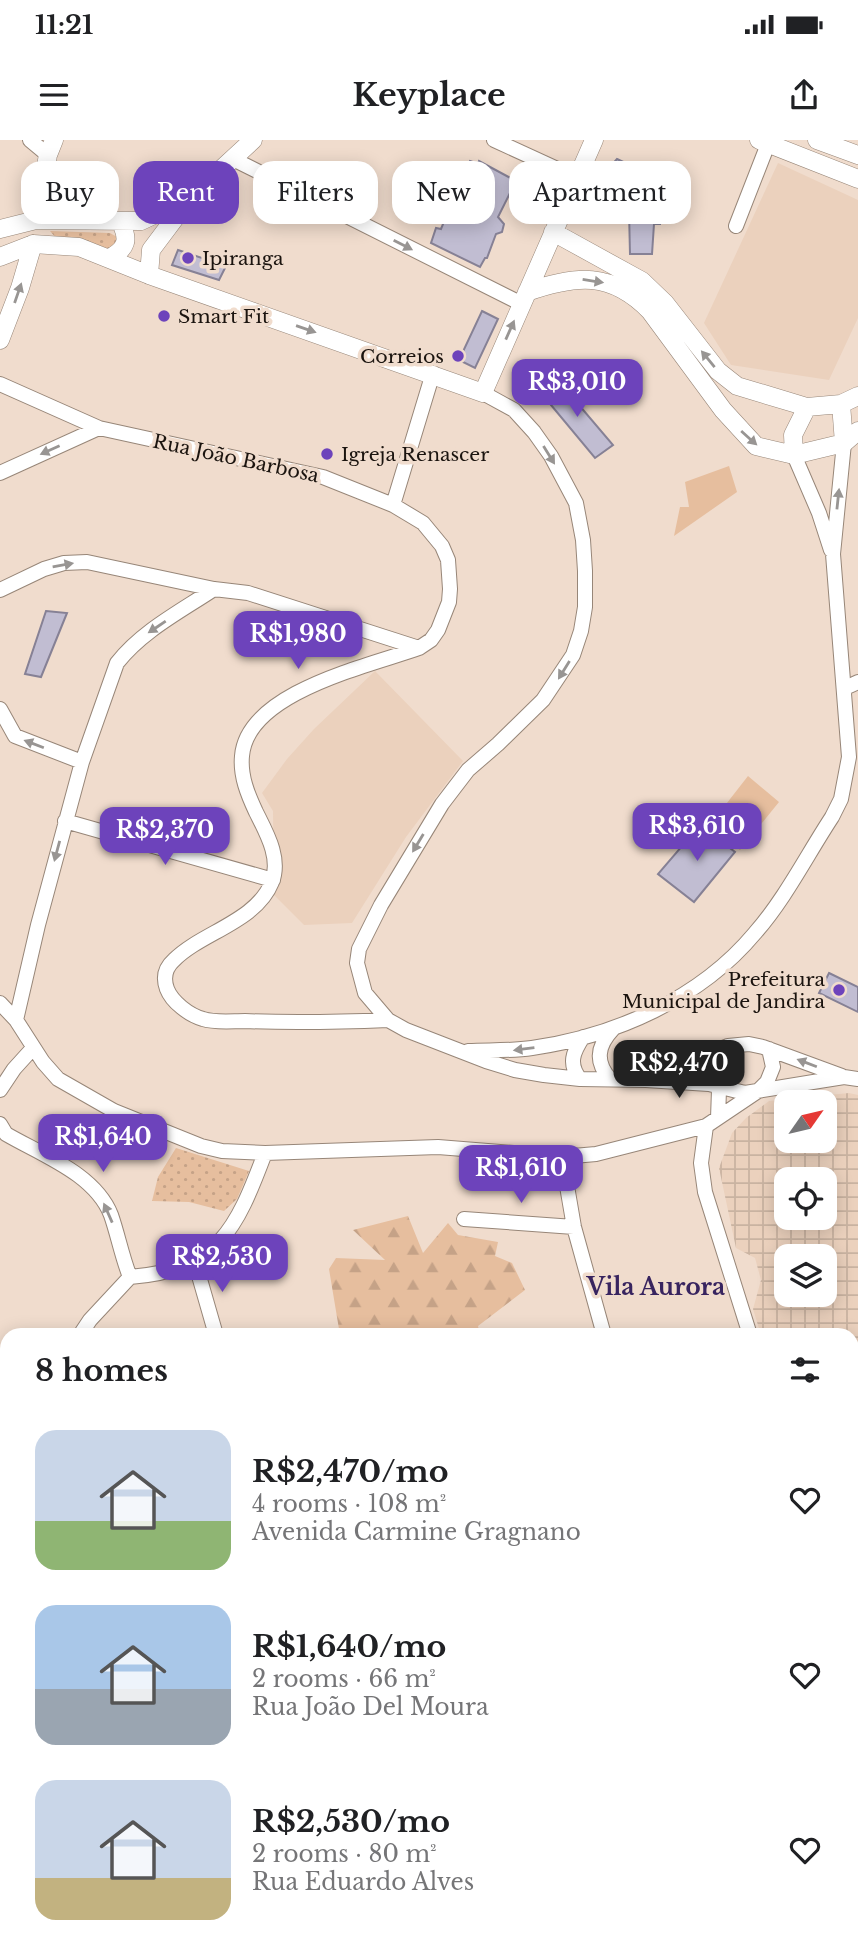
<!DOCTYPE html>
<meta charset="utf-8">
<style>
:root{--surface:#fff;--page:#f6f6f6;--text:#202124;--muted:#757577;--accent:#6d43bb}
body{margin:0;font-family:"Libre Baskerville",serif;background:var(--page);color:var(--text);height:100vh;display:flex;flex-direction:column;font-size:26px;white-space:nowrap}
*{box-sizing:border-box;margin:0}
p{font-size:23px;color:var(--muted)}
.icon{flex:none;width:38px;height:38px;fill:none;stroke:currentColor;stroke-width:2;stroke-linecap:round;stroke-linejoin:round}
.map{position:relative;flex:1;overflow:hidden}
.sheet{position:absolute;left:0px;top:1188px;width:859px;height:625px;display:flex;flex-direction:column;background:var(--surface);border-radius:21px 21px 0 0;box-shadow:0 4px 18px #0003}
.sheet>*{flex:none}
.banner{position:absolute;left:21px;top:21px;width:817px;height:63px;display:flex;gap:14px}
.needle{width:46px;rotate:56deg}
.controls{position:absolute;left:774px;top:950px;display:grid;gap:14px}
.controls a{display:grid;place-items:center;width:63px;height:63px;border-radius:14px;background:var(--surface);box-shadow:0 4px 18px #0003;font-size:35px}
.price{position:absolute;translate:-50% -60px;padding:0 16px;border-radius:14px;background:var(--accent);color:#fff;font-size:23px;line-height:46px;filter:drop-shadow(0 2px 4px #0008)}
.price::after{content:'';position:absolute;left:50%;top:42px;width:21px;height:16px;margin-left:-10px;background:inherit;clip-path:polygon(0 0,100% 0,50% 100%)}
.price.current{background:#222;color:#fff}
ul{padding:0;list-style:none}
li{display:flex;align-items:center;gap:21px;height:175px;padding:0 35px}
li span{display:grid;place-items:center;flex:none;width:196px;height:140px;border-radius:21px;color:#555}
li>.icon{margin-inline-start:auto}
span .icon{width:84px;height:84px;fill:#fffc;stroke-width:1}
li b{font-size:30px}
h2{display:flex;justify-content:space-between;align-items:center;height:84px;padding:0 35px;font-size:30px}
.pill{padding:0 24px;border-radius:21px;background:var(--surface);box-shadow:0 4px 18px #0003;font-size:24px;line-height:63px}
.pill.current{background:var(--accent);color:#fff}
.status{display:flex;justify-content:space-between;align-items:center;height:49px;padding:0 35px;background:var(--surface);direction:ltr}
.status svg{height:19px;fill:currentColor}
header{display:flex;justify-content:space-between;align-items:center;height:91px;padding:0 35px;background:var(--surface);font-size:32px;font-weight:700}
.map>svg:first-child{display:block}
.built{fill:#ebd1bd}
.industrial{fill:url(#industrial-grid);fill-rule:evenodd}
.green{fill:url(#green-dots)}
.forest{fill:url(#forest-firs)}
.pitch{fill:#e6be9e}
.building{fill:#c1bdd2;stroke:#868195;stroke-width:2}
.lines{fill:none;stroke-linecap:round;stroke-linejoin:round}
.minor-casing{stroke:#978678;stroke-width:16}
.major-casing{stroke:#978678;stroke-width:19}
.minor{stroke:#fff;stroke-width:14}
.major{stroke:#fff;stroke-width:18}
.oneway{fill:#989593}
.poi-dot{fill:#6d43bb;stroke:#f0dccd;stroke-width:2.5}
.labels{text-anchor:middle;stroke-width:7;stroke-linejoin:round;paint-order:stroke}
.poi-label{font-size:19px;fill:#1b140f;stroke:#f0dccd;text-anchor:start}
.street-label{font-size:19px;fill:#1b140f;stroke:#f0dccd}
.quarter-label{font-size:23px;font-weight:bold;fill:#38245f;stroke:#f0dccd}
</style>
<div class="status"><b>11:21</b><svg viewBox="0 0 49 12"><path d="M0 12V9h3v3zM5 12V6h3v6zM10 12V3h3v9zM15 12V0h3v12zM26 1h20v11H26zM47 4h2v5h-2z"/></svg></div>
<header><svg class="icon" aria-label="menu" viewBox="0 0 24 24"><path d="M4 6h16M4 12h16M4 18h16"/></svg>Keyplace<svg class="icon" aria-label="share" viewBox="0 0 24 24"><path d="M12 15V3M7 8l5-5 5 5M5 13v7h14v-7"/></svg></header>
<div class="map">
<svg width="858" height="1812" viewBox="0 0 858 1812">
<defs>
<pattern id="industrial-grid" width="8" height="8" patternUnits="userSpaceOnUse" patternTransform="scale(1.75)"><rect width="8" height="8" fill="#ebd1bd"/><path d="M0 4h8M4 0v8" fill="none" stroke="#c9b3a1"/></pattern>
<pattern id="green-dots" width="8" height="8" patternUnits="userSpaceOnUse" patternTransform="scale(1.75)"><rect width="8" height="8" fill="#e6be9e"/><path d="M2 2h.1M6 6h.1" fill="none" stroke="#c5a287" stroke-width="1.8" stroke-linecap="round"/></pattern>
<pattern id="forest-firs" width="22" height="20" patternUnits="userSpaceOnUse" patternTransform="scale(1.75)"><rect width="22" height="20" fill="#e6be9e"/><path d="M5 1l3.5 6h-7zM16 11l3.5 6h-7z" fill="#c5a287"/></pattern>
</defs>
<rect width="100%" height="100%" fill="#f0dccd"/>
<!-- built -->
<path class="built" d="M778,23L858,60V178L829,240L731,225L704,183Z
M375,531L463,621L406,697L352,783L304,785L274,755L273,671L262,653L287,619L314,589Z"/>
<!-- industrial -->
<path class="industrial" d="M849,953L858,955V1374H852V1195H761L753,1169L761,1140L755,1118L736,1108L719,1028L732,993L746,978L769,961ZM786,962H824V1001H786ZM786,1040H824V1078H786ZM786,1116H824V1155H786Z
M858,1393V1501H852V1395Z"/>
<!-- green -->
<path class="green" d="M50,91L110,93L117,97L119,104L113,112L56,98Z
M176,1008L249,1031L237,1059L224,1071L189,1062L152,1061L158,1037Z"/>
<!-- forest -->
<path class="forest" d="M408,1076L423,1113L448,1083L458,1095L498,1102L495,1116L512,1123L525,1150L478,1186L480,1195H340L329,1129L336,1118L385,1120L353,1090Z"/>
<!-- pitch -->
<path class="pitch" d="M729,326L737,352L674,396L680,367H689L685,342Z
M748,636L779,662L740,710L709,686Z"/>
<!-- building -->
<path class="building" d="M617,19L651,35L645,46L654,59L660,75V84H654L652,114H630L629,71L602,47L604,45L598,40Z
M470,21L478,24L479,21L516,41L498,77L504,84L502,92L496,94L487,118H485L480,127L431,103L436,88L441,89L452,62L456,63L467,40L463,37Z
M178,110L226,126L219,140L172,125Z
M482,171L498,179L475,228L459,220Z
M556,238L613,305L595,318L541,253Z
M46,471L67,473L41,537L25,534Z
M700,685L735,712L694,762L658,734Z
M829,833L858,847V872L819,853Z"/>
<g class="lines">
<defs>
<path id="minor" d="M30,0L48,15
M494,0L577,38
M233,19L522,164
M736,86L768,4
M0,244L99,288L323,337L393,365L423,383L442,406L448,420L450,449L449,462L438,490L431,500L419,508C369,526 247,552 242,616C240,636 248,655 256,672C267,694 281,718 272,742C256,782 202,792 174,820C165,828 163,838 167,849C172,862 189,875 203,879C215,883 232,881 245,881C293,883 340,882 388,880
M483,253L514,270L534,292L551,316L576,363L583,400L585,431V467L581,491L573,515L543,560L498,604L468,630L442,664L381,765L359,809L357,823L365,853L388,880L406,890L486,921L515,930L544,935L580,939L646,940L709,944L745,953L844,937L858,939
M794,315L819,373L831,410
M0,333L99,288
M393,365L433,233
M0,450L44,429L64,423L87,422L214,449L248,453L419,508
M845,548L858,542
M0,569L15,596L82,622
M65,681L273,740
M0,863L16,880L43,922L58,939L114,971L201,1006L222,1011L265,1013L438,1007L562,1017L596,1014L706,986L758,951L767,942L773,927L769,909
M16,880L38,785L82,622L117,523C142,491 181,471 214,449
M468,911C490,910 511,911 532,908C615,896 700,859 755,793C785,759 807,715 832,677L841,659L849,617L833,414L844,303
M650,938L728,906L749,904L763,907L842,936
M580,939C568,924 573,912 583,897
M610,939C595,922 597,906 613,889
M0,950L14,929L33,908
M718,978L720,922L728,906
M0,984L6,994C42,1015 95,1034 111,1075C118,1095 122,1117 130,1137
M706,986L701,1023L705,1052L750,1195
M562,1017L574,1087L604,1195
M464,1079L574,1087
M195,1122L216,1195
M130,1137C218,1130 236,1090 265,1013
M80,1195L90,1180L130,1137
M0,1345L7,1346
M852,1382L858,1381
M0,1487L7,1486
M0,1800H7
M59,1806L60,1812
M308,1806V1812
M532,1806V1812
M800,1806V1812"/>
<path id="major" d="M759,0L858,39
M817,0L858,15
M36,80L48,15L54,0
M0,89L36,80L141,81L190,58L253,0
M553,92L642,141L665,163L718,231L737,246L807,267L841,264L858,256
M0,117L33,104L79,107L149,135L483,253L594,0
M110,118C127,108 129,100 121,83
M149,135L151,110L184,66
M527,152C576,135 611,131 650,171L723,270L756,306L794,315L844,303L858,291
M0,200L20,148L33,104
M841,264L844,303
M794,315L793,295L807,267"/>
</defs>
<!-- minor casing -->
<use href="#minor" class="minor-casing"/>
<!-- major casing -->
<use href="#major" class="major-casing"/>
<!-- minor -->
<use href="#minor" class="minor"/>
<!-- major -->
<use href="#major" class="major"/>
</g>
<!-- one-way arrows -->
<defs><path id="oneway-solid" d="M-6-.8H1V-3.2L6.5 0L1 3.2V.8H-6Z" transform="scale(1.75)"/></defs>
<g class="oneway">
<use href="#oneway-solid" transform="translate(403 105) rotate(27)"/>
<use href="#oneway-solid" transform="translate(593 141) rotate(9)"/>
<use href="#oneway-solid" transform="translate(18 153) rotate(-71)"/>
<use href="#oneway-solid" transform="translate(306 189) rotate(19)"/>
<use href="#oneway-solid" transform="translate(510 190) rotate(-66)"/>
<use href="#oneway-solid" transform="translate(708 219) rotate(-129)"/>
<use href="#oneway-solid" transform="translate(749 298) rotate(42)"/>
<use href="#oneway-solid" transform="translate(50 310) rotate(156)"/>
<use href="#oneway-solid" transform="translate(549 315) rotate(58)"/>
<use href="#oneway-solid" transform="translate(838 359) rotate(-84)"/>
<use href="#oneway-solid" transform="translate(63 425) rotate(-10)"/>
<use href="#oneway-solid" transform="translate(157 487) rotate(146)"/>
<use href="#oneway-solid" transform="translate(564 530) rotate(122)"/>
<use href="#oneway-solid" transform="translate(34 604) rotate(-159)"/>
<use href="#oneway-solid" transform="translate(418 703) rotate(121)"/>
<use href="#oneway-solid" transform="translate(57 711) rotate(105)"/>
<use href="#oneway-solid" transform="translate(524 909) rotate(173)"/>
<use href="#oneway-solid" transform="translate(807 923) rotate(-159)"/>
<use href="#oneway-solid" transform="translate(108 1073) rotate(-114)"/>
</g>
<!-- markers -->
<g class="poi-dot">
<circle cx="188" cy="118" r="7"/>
<circle cx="164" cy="176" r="7"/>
<circle cx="458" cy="216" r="7"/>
<circle cx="327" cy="314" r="7"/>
<circle cx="839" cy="850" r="7"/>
</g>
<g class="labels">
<!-- poi labels -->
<g class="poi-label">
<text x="202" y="125">Ipiranga</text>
<text x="178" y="183">Smart Fit</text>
<text x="444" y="223" text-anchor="end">Correios</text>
<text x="341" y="321">Igreja Renascer</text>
<text x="825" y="846" text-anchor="end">Prefeitura<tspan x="825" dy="22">Municipal de Jandira</tspan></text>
</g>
<!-- street labels -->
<g class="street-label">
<text transform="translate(236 318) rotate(12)" y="7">Rua João Barbosa</text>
</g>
<!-- quarter labels -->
<g class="quarter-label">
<text x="656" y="1155">Vila Aurora</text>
</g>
</g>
</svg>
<div class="controls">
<a><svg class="needle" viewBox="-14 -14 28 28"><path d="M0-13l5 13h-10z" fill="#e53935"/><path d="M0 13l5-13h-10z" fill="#757577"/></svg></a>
<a><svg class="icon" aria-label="locate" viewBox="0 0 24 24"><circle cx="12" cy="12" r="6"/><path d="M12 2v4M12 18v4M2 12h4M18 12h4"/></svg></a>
<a><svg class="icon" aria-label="layers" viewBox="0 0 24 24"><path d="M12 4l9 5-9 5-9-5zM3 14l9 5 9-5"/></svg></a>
</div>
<b class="price" style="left:577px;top:279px">R$3,010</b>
<b class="price" style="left:298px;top:531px">R$1,980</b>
<b class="price" style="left:697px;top:723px">R$3,610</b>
<b class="price" style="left:165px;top:727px">R$2,370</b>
<b class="price current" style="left:679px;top:960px">R$2,470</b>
<b class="price" style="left:103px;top:1034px">R$1,640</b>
<b class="price" style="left:521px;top:1065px">R$1,610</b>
<b class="price" style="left:222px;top:1154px">R$2,530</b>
<div class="banner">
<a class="pill">Buy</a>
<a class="pill current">Rent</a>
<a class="pill">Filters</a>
<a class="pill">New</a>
<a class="pill">Apartment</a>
</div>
<section class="sheet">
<h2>8 homes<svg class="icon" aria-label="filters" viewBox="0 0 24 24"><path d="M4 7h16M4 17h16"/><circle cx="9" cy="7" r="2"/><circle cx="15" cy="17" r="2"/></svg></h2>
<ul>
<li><span style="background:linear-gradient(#c9d6e8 65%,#8fb573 0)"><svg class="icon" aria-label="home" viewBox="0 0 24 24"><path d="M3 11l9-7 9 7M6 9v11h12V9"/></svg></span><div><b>R$2,470/mo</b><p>4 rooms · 108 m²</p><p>Avenida Carmine Gragnano</p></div><svg class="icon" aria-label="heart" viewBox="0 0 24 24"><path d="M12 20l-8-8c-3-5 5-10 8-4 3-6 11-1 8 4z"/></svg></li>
<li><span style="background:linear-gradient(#a9c7e8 60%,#9aa5b1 0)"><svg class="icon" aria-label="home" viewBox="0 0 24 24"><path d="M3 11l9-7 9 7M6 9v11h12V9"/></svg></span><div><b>R$1,640/mo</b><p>2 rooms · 66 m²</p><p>Rua João Del Moura</p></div><svg class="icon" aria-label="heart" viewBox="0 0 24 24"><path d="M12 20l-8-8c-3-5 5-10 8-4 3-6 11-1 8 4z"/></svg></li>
<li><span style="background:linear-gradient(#c9d6e8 70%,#c2b280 0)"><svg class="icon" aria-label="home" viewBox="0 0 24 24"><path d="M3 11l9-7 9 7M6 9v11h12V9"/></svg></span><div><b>R$2,530/mo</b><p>2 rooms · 80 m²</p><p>Rua Eduardo Alves</p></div><svg class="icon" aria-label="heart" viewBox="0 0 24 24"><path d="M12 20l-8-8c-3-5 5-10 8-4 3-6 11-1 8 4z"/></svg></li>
</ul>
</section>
</div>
